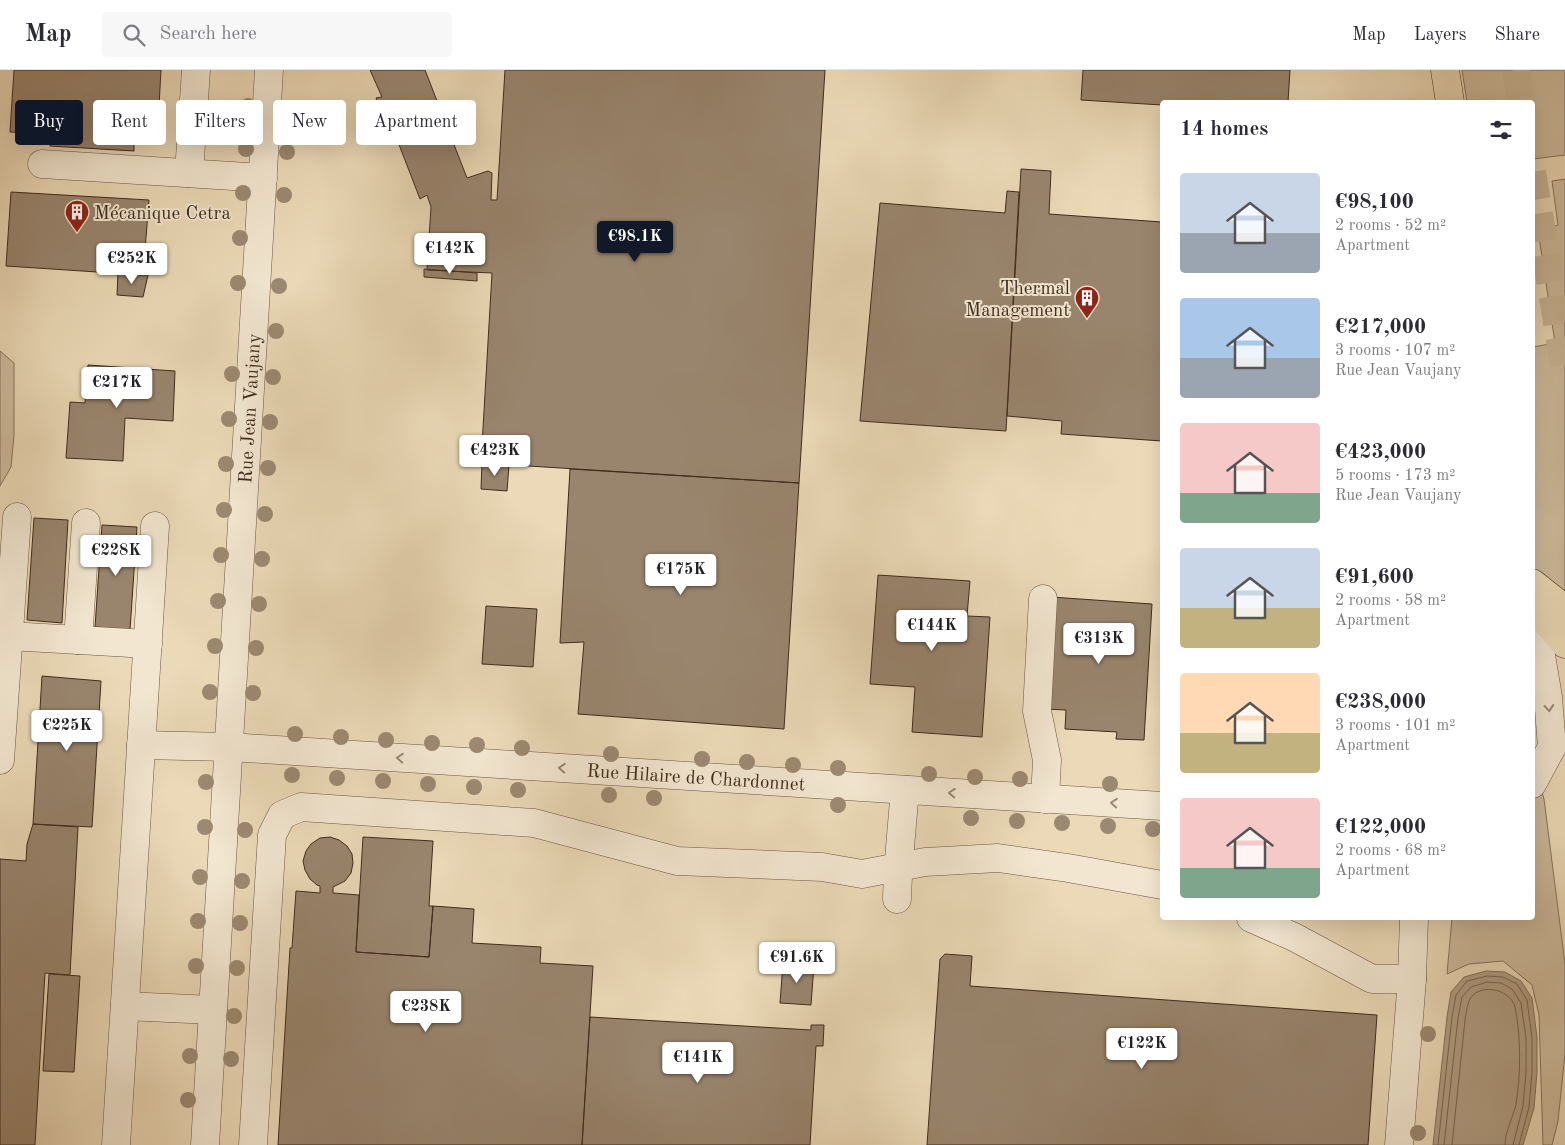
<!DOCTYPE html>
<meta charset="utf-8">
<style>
:root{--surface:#fff;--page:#f7f7f7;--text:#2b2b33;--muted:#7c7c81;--line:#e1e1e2;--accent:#111827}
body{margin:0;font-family:"Old Standard TT",serif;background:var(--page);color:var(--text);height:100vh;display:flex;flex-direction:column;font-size:19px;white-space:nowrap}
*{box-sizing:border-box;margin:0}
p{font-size:16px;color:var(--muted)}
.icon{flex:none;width:28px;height:28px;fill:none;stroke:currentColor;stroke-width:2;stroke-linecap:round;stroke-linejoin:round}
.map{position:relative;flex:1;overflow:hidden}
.drawer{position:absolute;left:1160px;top:30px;width:375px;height:820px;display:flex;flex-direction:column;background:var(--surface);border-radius:5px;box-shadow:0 5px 20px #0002}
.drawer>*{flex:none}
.hud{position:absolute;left:15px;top:30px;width:475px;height:45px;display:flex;gap:10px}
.price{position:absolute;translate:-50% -42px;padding:0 11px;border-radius:5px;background:#fff;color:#222;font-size:16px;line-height:32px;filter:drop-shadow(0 1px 2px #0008)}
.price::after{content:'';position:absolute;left:50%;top:30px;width:15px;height:11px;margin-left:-8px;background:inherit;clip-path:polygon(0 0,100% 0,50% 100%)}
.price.current{background:var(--accent);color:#fff}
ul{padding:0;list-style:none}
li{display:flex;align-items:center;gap:15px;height:125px;padding:0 20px}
li span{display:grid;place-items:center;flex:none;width:140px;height:100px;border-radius:5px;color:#555}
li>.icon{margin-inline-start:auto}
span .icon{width:60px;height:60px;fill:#fffc;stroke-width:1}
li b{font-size:21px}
h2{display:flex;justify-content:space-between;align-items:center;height:60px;padding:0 20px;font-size:21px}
.chip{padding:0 18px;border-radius:5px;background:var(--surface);box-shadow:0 5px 20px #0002;font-size:18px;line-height:45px}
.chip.current{background:var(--accent);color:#fff}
header{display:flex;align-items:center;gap:30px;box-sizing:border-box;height:70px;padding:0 25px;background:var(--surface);border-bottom:1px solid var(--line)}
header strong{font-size:24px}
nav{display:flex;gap:28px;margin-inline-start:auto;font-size:18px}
.search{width:350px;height:45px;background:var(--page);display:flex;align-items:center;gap:12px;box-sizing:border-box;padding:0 18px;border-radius:5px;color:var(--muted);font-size:19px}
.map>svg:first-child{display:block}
.green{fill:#cebb9d;stroke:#87735e}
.water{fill:#b19e83;stroke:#84705b}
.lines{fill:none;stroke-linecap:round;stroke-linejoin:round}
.shore{stroke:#786450;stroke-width:1}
.building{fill:#99856e;stroke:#402b1e}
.highway-tunnel{stroke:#c9b698;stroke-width:28;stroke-dasharray:28 14;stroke-linecap:butt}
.minor-casing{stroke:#6b5644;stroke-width:29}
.major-casing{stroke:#402b1e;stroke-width:29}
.minor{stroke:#f2e6d0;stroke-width:28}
.major{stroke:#ebd9b7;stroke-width:28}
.tree{fill:#9c8971}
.oneway{stroke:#987}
.labels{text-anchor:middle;stroke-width:4;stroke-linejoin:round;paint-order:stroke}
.poi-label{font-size:19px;fill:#402b1e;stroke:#f2e6d0;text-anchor:start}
.street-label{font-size:19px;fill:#402b1e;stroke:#f2e6d0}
</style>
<header>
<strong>Map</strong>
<div class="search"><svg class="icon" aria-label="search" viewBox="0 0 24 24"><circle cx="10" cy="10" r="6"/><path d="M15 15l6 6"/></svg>Search here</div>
<nav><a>Map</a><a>Layers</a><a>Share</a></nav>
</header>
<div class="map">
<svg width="1565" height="1075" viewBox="0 0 1565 1075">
<rect width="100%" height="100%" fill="#ebd9b7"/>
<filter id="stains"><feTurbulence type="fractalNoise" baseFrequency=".004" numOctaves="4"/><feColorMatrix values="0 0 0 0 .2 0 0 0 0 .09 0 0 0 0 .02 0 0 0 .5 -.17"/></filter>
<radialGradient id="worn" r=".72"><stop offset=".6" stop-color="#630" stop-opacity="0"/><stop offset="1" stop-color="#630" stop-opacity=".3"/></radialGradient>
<!-- green -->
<path class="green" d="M1462,0H1565V85L1533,89L1532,32H1467Z
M1565,109V530L1533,502V277L1555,273L1538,160L1558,155L1552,111Z
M0,281L14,293V365L11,397L0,416Z
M1540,716L1544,729L1565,894V984L1558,1051L1552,1075H1543L1539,945L1532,915L1503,891L1469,894L1447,904L1452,848H1532L1533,724Z"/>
<!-- water -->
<path class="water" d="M1486,901L1505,902L1521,911L1532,928L1537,967V1002L1534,1038L1523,1075H1433L1447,947L1451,922L1464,907Z"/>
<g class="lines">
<!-- shore -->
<path class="shore" d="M1438,1075L1452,947L1456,925L1467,911L1487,906L1503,907L1517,914L1527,930L1532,968V1002L1529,1037L1519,1075
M1444,1075L1458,948L1462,927L1471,917L1487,912L1501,913L1512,919L1521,933L1526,968V1002L1523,1036L1513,1075
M1452,1075L1465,950C1466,944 1467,936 1469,931C1477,912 1510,918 1515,937C1521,967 1521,1003 1516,1034C1513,1048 1505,1061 1505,1075"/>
</g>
<!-- building -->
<path class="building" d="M14,0H161L157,72L134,71V81L50,76V65L10,62Z
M370,0H425L467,108L488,101L492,103L491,130H497L505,0H825L799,413L481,393L492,203L427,200L431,137L427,125L420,129L383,33L379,35L376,28L382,27Z
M1083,0H1290L1288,32H1162V35L1081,30Z
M1021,99L1051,101L1049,144L1162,152V371L1061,364L1062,351L1007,346Z
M1007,121L1019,122L1006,361L860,351L880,133L1005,143Z
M11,122L149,130L143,205L6,196Z
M424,199L477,203V211L424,207Z
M118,203L148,205L143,227L117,225Z
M88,295L175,301L173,351L125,348L123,391L66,388L70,332L85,333Z
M482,394L509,395L507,421L481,419Z
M570,399L799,413L784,659L578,644L584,572L560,573Z
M34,448L68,450L62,553L27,550Z
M102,455L137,457L130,560L95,557Z
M878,505L970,511L967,546L990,547L982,667L912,662L915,617L870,614Z
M1051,527L1152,534L1144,670L1116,669L1117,662L1065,659L1066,640L1044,639Z
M486,536L537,539L533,597L482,594Z
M42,606L101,611L92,757L33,754Z
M33,754L78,757L70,905L45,903L35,1075H0V789L26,791L27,774Z
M330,767L339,770L347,776L352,784L353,793L351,803L345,811L333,817V823L359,825L356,882L429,887L433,836L474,839L472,873L541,877L540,893L593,896L582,1075H278L290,878H292L296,821L320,823V816L317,815L310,809L305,800L303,791L306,781L311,774L320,768Z
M363,767L433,771L429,836H433L429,887L356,882Z
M945,884L972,886L970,916L1377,945L1368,1075H927L940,889Z
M783,893L814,895L811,935L780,933Z
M49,904L80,906L74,1002L43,1001Z
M590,947L811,960V955H824L823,976H816L810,1075H582Z"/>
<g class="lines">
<!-- highway-tunnel -->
<path class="highway-tunnel" d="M1516,0L1521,32
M1532,102L1565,300"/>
<defs>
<g id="minor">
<path d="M42,94L263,108"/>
<path d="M189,103L196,0"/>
<path d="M1043,529L1037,641L1047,690L1045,729"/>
<path d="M9,566L148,574"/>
<path d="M78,570L86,453"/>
<path id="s1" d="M141,675L229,677L1162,736"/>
<path d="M0,690L17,447"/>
<path d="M1532,714L1552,677L1548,627L1533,538"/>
<path d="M897,829C898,792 902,756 905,720"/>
<path d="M1251,848L1294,867L1372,909H1412"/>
<path d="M125,936L213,940"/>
<path d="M116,1075L155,456"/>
<path id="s2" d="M205,1075L269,0"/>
<path d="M253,1075L272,765L282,745L301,737L534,753L677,791L822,797L862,804L925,792L998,788L1068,798L1162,815"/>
<path d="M1399,1075L1412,909L1414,848"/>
</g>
<path id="major" d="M1445,0L1450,32
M1532,513L1565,539
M1532,534L1533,538L1553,559L1565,574"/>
</defs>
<!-- minor casing -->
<use href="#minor" class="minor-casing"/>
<!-- major casing -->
<use href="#major" class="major-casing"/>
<!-- minor -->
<use href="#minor" class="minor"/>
<!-- major -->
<use href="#major" class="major"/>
</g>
<!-- trees -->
<g class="tree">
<circle cx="248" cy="36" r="8"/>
<circle cx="289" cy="39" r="8"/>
<circle cx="246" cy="79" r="8"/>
<circle cx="287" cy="82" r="8"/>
<circle cx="243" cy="123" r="8"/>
<circle cx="284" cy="125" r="8"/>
<circle cx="240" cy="168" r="8"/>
<circle cx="238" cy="213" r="8"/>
<circle cx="279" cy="216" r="8"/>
<circle cx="276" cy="261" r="8"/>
<circle cx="232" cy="304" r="8"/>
<circle cx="273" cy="307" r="8"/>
<circle cx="229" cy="349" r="8"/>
<circle cx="270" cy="352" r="8"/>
<circle cx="226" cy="394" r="8"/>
<circle cx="268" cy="398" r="8"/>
<circle cx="224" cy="440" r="8"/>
<circle cx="265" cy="444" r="8"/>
<circle cx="221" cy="485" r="8"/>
<circle cx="262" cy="489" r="8"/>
<circle cx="218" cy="531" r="8"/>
<circle cx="259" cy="534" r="8"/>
<circle cx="215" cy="576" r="8"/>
<circle cx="256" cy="578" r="8"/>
<circle cx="210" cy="622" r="8"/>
<circle cx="253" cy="623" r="8"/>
<circle cx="295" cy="664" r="8"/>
<circle cx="341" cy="667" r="8"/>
<circle cx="386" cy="670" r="8"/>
<circle cx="432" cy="673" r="8"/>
<circle cx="477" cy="675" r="8"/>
<circle cx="522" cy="678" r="8"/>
<circle cx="611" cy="684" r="8"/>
<circle cx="702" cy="689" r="8"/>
<circle cx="747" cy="692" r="8"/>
<circle cx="793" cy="695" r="8"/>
<circle cx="838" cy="698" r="8"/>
<circle cx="929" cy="704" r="8"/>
<circle cx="292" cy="705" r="8"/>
<circle cx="975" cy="707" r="8"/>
<circle cx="337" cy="708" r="8"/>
<circle cx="1020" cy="709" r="8"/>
<circle cx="383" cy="711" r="8"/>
<circle cx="206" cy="712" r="8"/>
<circle cx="428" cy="714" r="8"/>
<circle cx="1110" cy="714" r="8"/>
<circle cx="474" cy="717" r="8"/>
<circle cx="518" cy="720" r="8"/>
<circle cx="609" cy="725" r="8"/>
<circle cx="654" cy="728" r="8"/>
<circle cx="838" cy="735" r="8"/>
<circle cx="971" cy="748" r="8"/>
<circle cx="1017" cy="751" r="8"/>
<circle cx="1062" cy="753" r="8"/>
<circle cx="1108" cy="756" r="8"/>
<circle cx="205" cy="757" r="8"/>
<circle cx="1153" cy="759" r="8"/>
<circle cx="245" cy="760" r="8"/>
<circle cx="200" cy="807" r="8"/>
<circle cx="242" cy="811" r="8"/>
<circle cx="198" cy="851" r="8"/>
<circle cx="240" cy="853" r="8"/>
<circle cx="196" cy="896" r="8"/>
<circle cx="237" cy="898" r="8"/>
<circle cx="234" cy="946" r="8"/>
<circle cx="1428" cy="964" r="8"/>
<circle cx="190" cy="986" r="8"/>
<circle cx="231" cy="989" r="8"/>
<circle cx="188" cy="1030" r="8"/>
<circle cx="1418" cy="1063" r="8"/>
</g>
<!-- one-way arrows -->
<defs><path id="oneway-chevron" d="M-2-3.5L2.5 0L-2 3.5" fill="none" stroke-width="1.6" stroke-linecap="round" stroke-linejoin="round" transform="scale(1.25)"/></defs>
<g class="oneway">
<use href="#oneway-chevron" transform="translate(1549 638) rotate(85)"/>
<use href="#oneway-chevron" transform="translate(400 688) rotate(-176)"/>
<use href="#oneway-chevron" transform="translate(562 698) rotate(-176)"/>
<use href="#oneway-chevron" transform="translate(952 723) rotate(-176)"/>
<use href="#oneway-chevron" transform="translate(1114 733) rotate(-176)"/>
</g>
<!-- icons -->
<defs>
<symbol id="building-pin" viewBox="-11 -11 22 30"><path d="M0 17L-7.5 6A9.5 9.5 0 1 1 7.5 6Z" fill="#8f2418" stroke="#f2e6d0"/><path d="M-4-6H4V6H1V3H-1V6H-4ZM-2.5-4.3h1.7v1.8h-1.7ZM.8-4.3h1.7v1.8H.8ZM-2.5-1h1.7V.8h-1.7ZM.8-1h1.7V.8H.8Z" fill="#fff"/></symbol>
</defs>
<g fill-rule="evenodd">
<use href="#building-pin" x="63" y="128" width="28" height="38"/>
<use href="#building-pin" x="1073" y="214" width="28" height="38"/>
</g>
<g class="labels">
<!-- poi labels -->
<g class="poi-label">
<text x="94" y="149">Mécanique Cetra</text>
<text x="1070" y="224" text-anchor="end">Thermal<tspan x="1070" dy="22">Management</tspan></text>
</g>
<!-- street labels -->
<g class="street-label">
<text dy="7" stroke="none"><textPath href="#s2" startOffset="738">Rue Jean Vaujany</textPath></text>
<text dy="7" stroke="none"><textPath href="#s1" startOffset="556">Rue Hilaire de Chardonnet</textPath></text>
</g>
</g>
<rect width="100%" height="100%" filter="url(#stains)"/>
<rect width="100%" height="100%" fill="url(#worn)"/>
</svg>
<b class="price current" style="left:635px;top:193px">€98.1K</b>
<b class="price" style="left:450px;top:205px">€142K</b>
<b class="price" style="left:132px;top:215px">€252K</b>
<b class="price" style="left:117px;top:339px">€217K</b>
<b class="price" style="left:495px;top:407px">€423K</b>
<b class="price" style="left:116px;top:507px">€228K</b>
<b class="price" style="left:681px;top:526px">€175K</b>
<b class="price" style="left:932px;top:582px">€144K</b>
<b class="price" style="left:1099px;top:595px">€313K</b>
<b class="price" style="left:67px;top:682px">€225K</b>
<b class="price" style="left:797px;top:914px">€91.6K</b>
<b class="price" style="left:426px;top:963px">€238K</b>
<b class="price" style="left:1142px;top:1000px">€122K</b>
<b class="price" style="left:698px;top:1014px">€141K</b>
<div class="hud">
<a class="chip current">Buy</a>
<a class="chip">Rent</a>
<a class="chip">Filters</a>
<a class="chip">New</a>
<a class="chip">Apartment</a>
</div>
<section class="drawer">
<h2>14 homes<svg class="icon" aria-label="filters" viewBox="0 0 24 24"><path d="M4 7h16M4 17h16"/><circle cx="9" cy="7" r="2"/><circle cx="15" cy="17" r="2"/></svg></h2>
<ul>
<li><span style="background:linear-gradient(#c9d6e8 60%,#9aa5b1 0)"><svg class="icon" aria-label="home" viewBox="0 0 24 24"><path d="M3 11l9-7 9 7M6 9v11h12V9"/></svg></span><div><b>€98,100</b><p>2 rooms · 52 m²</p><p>Apartment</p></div></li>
<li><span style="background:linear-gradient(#a9c7e8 60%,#9aa5b1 0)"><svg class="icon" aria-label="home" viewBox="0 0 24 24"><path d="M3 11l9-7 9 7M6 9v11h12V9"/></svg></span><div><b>€217,000</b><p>3 rooms · 107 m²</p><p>Rue Jean Vaujany</p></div></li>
<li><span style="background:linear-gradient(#f6c9c9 70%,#7fa58c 0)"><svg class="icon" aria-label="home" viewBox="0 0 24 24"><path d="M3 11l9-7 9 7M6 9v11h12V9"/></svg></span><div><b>€423,000</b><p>5 rooms · 173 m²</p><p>Rue Jean Vaujany</p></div></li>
<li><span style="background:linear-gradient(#c9d6e8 60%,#c2b280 0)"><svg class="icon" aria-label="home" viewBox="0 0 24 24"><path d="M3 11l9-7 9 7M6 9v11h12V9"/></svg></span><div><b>€91,600</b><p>2 rooms · 58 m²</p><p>Apartment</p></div></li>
<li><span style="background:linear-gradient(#ffd9b3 60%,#c2b280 0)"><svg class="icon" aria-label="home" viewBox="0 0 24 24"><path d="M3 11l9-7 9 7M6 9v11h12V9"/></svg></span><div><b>€238,000</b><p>3 rooms · 101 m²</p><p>Apartment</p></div></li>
<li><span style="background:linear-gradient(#f6c9c9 70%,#7fa58c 0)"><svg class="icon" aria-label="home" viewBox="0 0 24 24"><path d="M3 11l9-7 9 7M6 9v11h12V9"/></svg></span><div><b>€122,000</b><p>2 rooms · 68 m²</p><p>Apartment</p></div></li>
</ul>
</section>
</div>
